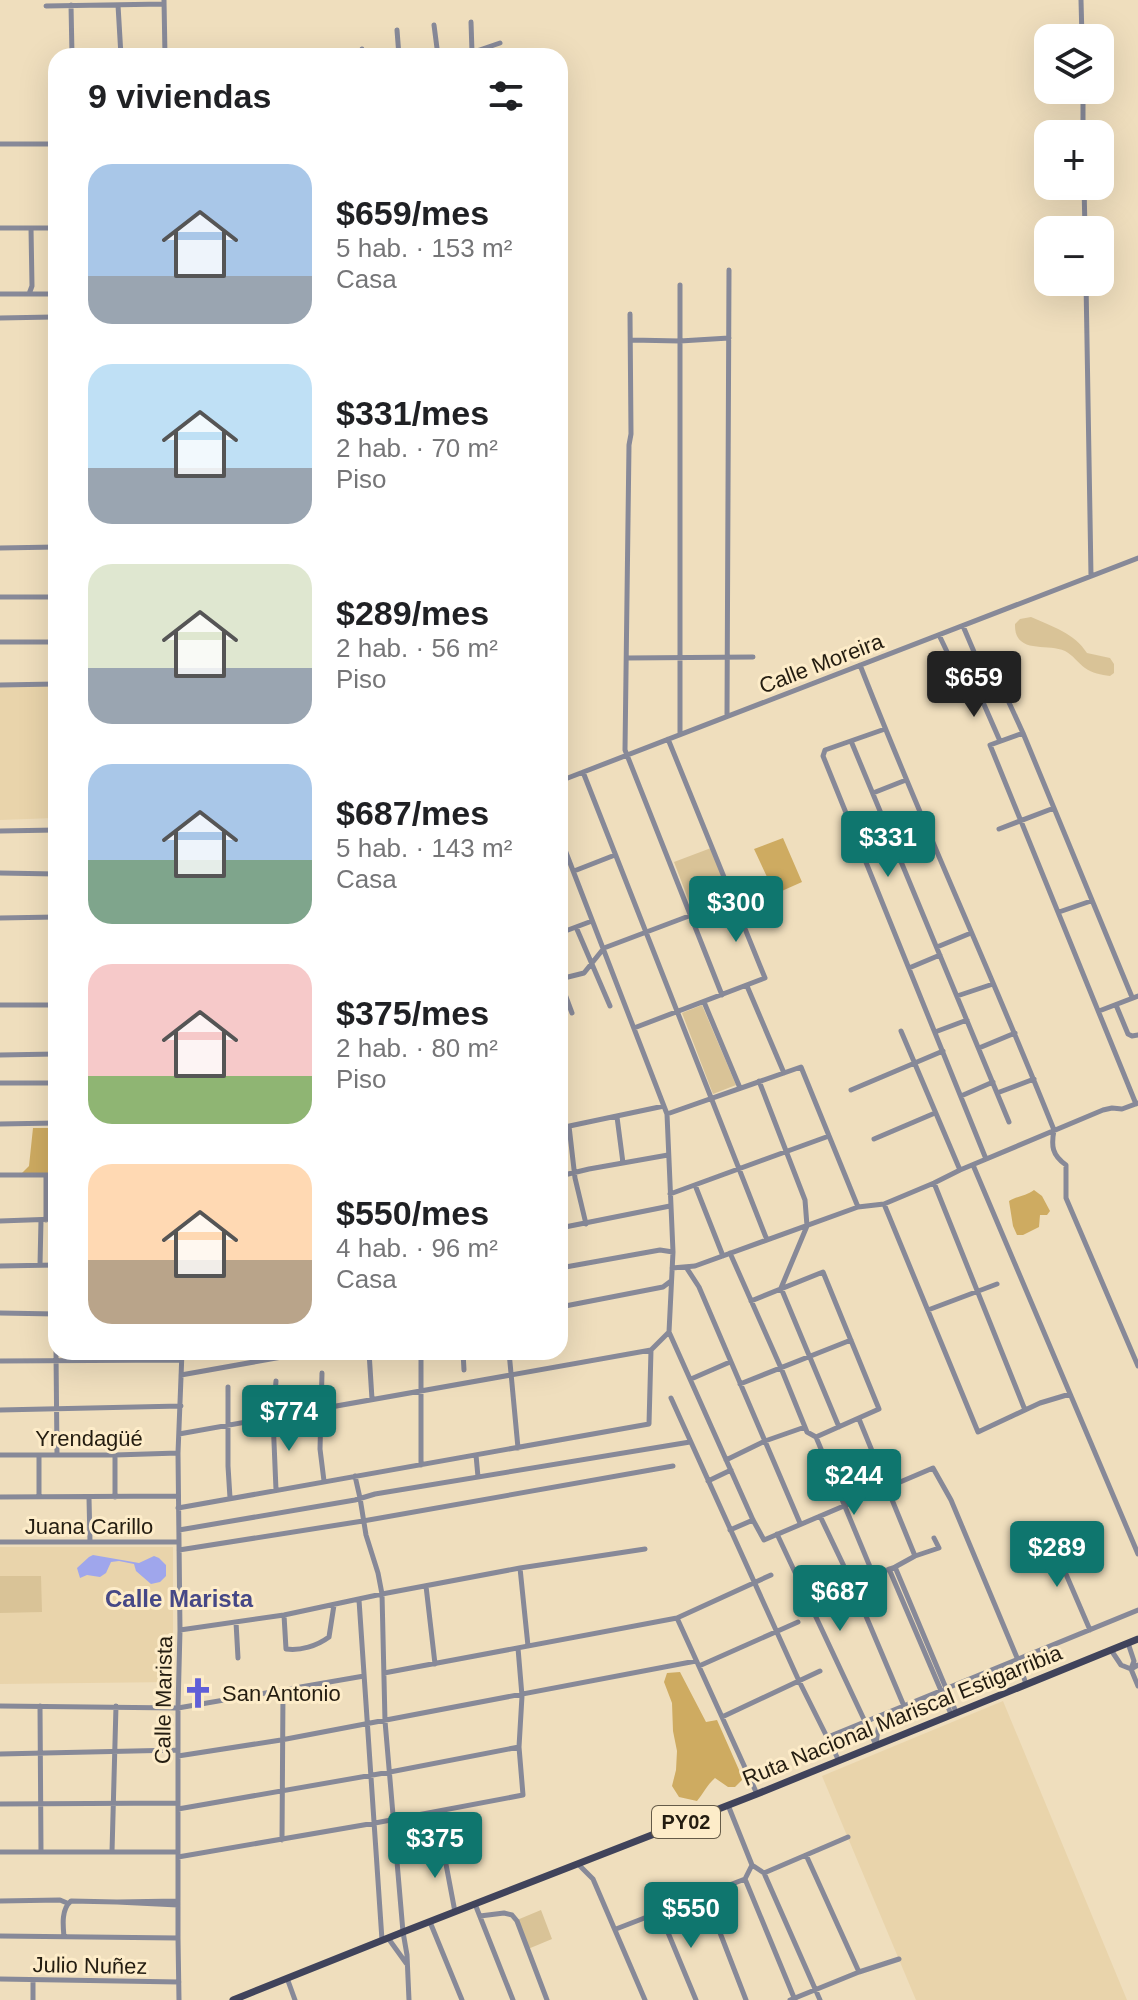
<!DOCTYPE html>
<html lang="es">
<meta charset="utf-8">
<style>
:root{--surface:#fff;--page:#f2f2f2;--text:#202124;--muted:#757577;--accent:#0f766e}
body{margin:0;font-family:Helvetica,sans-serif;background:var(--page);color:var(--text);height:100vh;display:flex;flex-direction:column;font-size:30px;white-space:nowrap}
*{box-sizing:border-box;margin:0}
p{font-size:26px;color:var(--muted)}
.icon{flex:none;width:44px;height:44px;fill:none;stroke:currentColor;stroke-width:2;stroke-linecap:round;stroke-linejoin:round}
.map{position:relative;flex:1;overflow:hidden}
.side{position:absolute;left:48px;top:48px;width:520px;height:1312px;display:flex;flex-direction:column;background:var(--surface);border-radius:24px;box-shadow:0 8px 32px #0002}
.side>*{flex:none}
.buttons{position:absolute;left:1034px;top:24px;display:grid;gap:16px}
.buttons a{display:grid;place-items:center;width:80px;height:80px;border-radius:16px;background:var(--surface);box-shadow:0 8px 32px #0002;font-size:40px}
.price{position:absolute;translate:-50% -68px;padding:0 18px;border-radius:8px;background:var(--accent);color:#fff;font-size:26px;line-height:52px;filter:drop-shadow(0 2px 4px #0008)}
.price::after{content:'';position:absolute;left:50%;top:48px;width:24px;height:18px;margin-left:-12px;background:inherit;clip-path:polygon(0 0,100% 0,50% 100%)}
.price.active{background:#222;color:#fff}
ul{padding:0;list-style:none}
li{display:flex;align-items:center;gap:24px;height:200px;padding:0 40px}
li span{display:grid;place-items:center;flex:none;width:224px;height:160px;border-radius:24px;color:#555}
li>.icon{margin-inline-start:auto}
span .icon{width:96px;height:96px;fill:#fffc;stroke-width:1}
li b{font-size:34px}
h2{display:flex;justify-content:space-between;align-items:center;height:96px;padding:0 40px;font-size:34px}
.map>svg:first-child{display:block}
.built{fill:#e9d4ab}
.green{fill:#d9c397}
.forest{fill:#ceab61}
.water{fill:#9fa6ec}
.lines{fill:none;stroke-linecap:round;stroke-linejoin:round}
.minor{stroke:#878998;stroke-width:5}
.major{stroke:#40435b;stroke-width:7}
.labels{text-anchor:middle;stroke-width:6;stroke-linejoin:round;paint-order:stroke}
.shield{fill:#fdecc9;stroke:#655b48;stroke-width:2}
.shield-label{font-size:20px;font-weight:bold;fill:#241d11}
.street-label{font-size:22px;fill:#241d11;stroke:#fdecc9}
.poi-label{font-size:22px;fill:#241d11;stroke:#fdecc9;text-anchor:start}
.neighbourhood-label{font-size:24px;font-weight:bold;fill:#464886;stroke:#fdecc9}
</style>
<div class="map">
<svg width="1138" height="2000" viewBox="0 0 1138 2000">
<rect width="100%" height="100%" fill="#efdebd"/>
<!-- built -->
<path class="built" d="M0,684H56V760L53,761L54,818L0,820Z
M0,1547H173V1682L0,1684Z
M1003,1701L1127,2000H916L822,1776Z"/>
<!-- green -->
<path class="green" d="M1031,617C1053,627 1074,633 1087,653L1110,658L1114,664V673L1110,676C1101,675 1092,673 1085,668C1078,663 1073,655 1065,651C1047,643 1014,655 1015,624L1020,619Z
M711,848L731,898L693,912L674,862Z
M702,1005L736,1085L713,1094L682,1013Z
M41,1576L42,1612L0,1613V1576Z
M541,1910L552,1939L528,1949L517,1920Z"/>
<!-- forest -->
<path class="forest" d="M783,838L802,882L775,894L754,849Z
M33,1128H56V1174H21L29,1166Z
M1034,1190L1042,1196L1050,1211L1047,1215H1040L1039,1227L1023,1235H1017L1013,1226L1009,1201C1017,1196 1026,1196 1034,1190Z
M680,1672L706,1722L717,1720L743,1779L735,1787H728L715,1778C707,1785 703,1794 697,1801L679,1797L672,1786L676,1770L677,1751L673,1731L672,1703L664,1682L667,1673Z"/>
<!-- water -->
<path class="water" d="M93,1555L139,1563L154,1556L159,1558L166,1565V1576L160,1582L151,1584L136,1571L134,1564L119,1561L111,1562L106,1573L100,1577L87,1575L80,1578L77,1568L89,1557Z"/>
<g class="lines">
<!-- minor -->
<path class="minor" d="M164,0L165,56
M1081,0L1082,38
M71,5L72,55
M118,5L121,56
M46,6L164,4
M471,22L472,52
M434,25L438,56
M397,30L399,56
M362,49L363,56
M462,56L500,43
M1083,90V134
M0,144H56
M1084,186L1085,230
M0,228H56
M1086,282L1091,576
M0,294H56
M29,294L32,286L31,228
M630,314L631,434L629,445L625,750L722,995
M0,318L53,317
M631,340L680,341L729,338
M0,548L56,547
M0,597H56
M963,626L983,673L995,678L1000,683L1023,733L1132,997
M939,635L963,685L970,686L980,681L986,674
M0,642H56
M627,658L753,657
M860,665C921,822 992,974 1054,1130C1051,1146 1052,1155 1066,1165V1198L1138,1366
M975,684L1000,741
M0,685L56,684
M727,716L729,270
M885,729L825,750L823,756L986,1159
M1023,733L990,745L1136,1104
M680,734V285
M851,741L1009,1122
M583,772L767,1240
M560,781L1138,558
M873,793L906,780
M999,829L1054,808
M0,831L56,830
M560,837L667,1114L673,1252L669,1332L753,1520L764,1540L933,1468L951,1500L1018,1660
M574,871L615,855
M0,873L56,874
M1059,912L1091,901
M0,918L56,917
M576,927L610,1006
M560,933L592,921
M937,947L971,933
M909,968L940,955
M560,979L584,973L604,948L734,899
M560,981L572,1013
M747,986L784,1073
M957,996L993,984
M704,1002L740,1088
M0,1005H56
M1116,1005L1128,1034L1132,1036L1138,1035
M1099,1011L1138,996
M634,1028L765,978L668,739
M901,1031L960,1170
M935,1032L967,1020
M979,1048L1015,1033
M0,1055L56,1054
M759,1081L805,1200L807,1226L781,1288L839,1427
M0,1083H56
M851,1090L943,1051
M997,1093L1034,1079
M961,1096L993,1082
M667,1114L801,1067L858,1207
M617,1117L623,1163
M0,1124L56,1123
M569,1126L575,1178L586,1224
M560,1128L664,1106
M874,1139L935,1113
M973,1165L1138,1554
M0,1175H56
M560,1176L589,1169L668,1155
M934,1183L1025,1410
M695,1185L723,1256
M670,1194L829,1136
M884,1204L978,1432L1040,1403L1070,1394
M46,1220V1175
M0,1221L56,1219
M560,1228L670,1206
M730,1253L781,1368L807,1432L816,1437L873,1574
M40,1265L41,1220
M0,1266L56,1265
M686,1267L699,1287L800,1523
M560,1268L660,1250L673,1252
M672,1268L695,1266L858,1207L884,1204L934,1183L960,1170L1103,1110L1112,1108L1122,1109L1138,1103
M751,1301L823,1272L879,1409L816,1437
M560,1307L663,1287L671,1281
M928,1310L997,1284
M0,1313L56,1314
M56,1352L57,1455
M356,1352L369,1356
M369,1352L372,1399
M421,1352V1465
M463,1352L464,1370
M509,1352L518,1448
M0,1361L181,1360
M322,1373L320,1449L324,1481
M181,1375L310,1352
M691,1379L730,1362
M276,1381L273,1418L276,1490
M740,1384L851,1340
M228,1387V1466L230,1498
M671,1398L799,1681L839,1761
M0,1410L181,1406
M859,1419L915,1556
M179,1434L651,1350L669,1332
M0,1455H115L178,1453
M39,1455V1497
M115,1455V1497
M476,1455L478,1477
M726,1460L765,1441L805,1427
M355,1476L360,1498L366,1535L378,1573L382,1594L385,1721L403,1932L407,1955L409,2000
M708,1481L731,1470
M0,1497L178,1496
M89,1498L90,1542
M178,1508L649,1424L651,1350
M820,1516L852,1583L904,1706
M179,1530L355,1500L375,1494L690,1442
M730,1530L753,1520
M777,1534L876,1745
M1050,1537L1090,1630
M0,1542H179
M179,1550L363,1521L673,1466
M895,1567L956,1712
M520,1568L528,1646
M889,1569L951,1714
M852,1583L895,1567L915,1556L939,1548L934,1538
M426,1586L435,1664
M359,1600L382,1940
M284,1615L286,1649C300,1651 317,1646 329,1637L334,1605
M677,1618L757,1794
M236,1622L238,1658
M180,1630L284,1615L382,1594L520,1568L645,1549
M1128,1643L1134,1661L1131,1669L1138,1686
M1111,1650L1121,1665L1131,1669L1138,1665
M699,1666L798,1622
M384,1673L677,1618L771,1575
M1023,1675L1026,1684
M0,1706L178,1708L364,1676
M40,1706L41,1852
M722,1717L820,1671
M828,1737L1138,1610
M876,1744L880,1716
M0,1754L178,1750
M178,1756L281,1740L696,1661
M0,1804L178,1803
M728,1805L752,1865L764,1873L848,1837
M178,1809L390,1772L519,1747
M282,1840L283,1691
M442,1843L455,1912
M0,1852H178
M112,1852L116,1706
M806,1855L859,1972
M178,1857L375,1823L523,1795L519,1747L522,1696L518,1648
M578,1864L593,1879L645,2000
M764,1873L820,2000
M745,1879L795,2000
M705,1894L746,2000
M0,1901L60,1900L67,1903
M178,1901L117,1902L178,1905
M475,1904L513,2000
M659,1911L696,2000
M480,1916L504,1913L512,1915L517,1921L547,2000
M430,1922L462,2000
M616,1929L745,1879L752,1865
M0,1936L178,1938
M64,1937C63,1926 61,1909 71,1901L117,1902
M388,1938L406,1963
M287,1978L295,2000
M0,1979L179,1982
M33,1980V2000
M179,2000L178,1938V1708L180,1630L178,1453L182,1352
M790,2000L859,1972L899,1959"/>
<!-- major -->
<path class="major" d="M233,2000L403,1932L757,1794L1138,1639"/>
</g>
<!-- icons -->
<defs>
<symbol id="church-bare" viewBox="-9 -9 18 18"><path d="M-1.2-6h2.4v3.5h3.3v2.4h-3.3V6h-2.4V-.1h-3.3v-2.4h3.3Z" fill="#605fd7" stroke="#fdecc9" stroke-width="2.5" paint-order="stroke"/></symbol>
</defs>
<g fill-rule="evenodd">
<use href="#church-bare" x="176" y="1671" width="44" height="44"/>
</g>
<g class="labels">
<!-- shield labels -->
<rect class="shield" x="652" y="1806" width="68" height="32" rx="6"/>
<g class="shield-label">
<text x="686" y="1829">PY02</text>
</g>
<!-- street labels -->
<g class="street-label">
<text transform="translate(821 663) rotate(-21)" y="8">Calle Moreira</text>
<text x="89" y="1446">Yrendagüé</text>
<text x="89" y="1534">Juana Carillo</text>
<text transform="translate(163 1700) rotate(-89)" y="8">Calle Marista</text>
<text transform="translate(902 1715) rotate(-22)" y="8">Ruta Nacional Mariscal Estigarribia</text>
<text transform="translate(90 1965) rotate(1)" y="8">Julio Nuñez</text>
</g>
<!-- poi labels -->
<g class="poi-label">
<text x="222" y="1701">San Antonio</text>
</g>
<!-- neighbourhood labels -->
<g class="neighbourhood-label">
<text x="179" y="1607">Calle Marista</text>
</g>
</g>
</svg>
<div class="buttons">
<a><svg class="icon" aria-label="layers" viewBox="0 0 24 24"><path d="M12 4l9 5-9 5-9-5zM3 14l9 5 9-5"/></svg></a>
<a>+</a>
<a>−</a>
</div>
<b class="price active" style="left:974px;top:719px">$659</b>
<b class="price" style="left:888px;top:879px">$331</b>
<b class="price" style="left:736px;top:944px">$300</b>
<b class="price" style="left:289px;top:1453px">$774</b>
<b class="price" style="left:854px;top:1517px">$244</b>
<b class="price" style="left:1057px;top:1589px">$289</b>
<b class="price" style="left:840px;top:1633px">$687</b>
<b class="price" style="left:435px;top:1880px">$375</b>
<b class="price" style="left:691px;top:1950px">$550</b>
<section class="side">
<h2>9 viviendas<svg class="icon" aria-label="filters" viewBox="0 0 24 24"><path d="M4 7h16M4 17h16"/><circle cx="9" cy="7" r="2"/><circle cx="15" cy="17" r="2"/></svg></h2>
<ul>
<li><span style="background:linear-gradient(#a9c7e8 70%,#9aa5b1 0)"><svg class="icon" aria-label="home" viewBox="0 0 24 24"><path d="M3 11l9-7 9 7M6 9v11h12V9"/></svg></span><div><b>$659/mes</b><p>5 hab. · 153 m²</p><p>Casa</p></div></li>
<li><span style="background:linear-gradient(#bfe0f5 65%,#9aa5b1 0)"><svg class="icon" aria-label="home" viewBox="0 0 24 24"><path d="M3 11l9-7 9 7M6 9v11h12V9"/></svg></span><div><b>$331/mes</b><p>2 hab. · 70 m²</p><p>Piso</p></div></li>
<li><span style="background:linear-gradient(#dfe7d0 65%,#9aa5b1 0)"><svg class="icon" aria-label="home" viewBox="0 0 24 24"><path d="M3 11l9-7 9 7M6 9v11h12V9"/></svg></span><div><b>$289/mes</b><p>2 hab. · 56 m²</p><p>Piso</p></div></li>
<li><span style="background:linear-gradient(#a9c7e8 60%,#7fa58c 0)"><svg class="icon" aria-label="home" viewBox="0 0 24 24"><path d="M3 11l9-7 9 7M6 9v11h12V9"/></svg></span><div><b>$687/mes</b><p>5 hab. · 143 m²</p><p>Casa</p></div></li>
<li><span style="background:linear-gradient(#f6c9c9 70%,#8fb573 0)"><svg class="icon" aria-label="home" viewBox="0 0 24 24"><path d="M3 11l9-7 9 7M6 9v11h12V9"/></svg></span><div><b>$375/mes</b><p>2 hab. · 80 m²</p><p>Piso</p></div></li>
<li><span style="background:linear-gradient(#ffd9b3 60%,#b9a48a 0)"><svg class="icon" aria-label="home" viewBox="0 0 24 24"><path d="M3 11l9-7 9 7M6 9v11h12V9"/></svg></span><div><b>$550/mes</b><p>4 hab. · 96 m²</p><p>Casa</p></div></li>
</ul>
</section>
</div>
